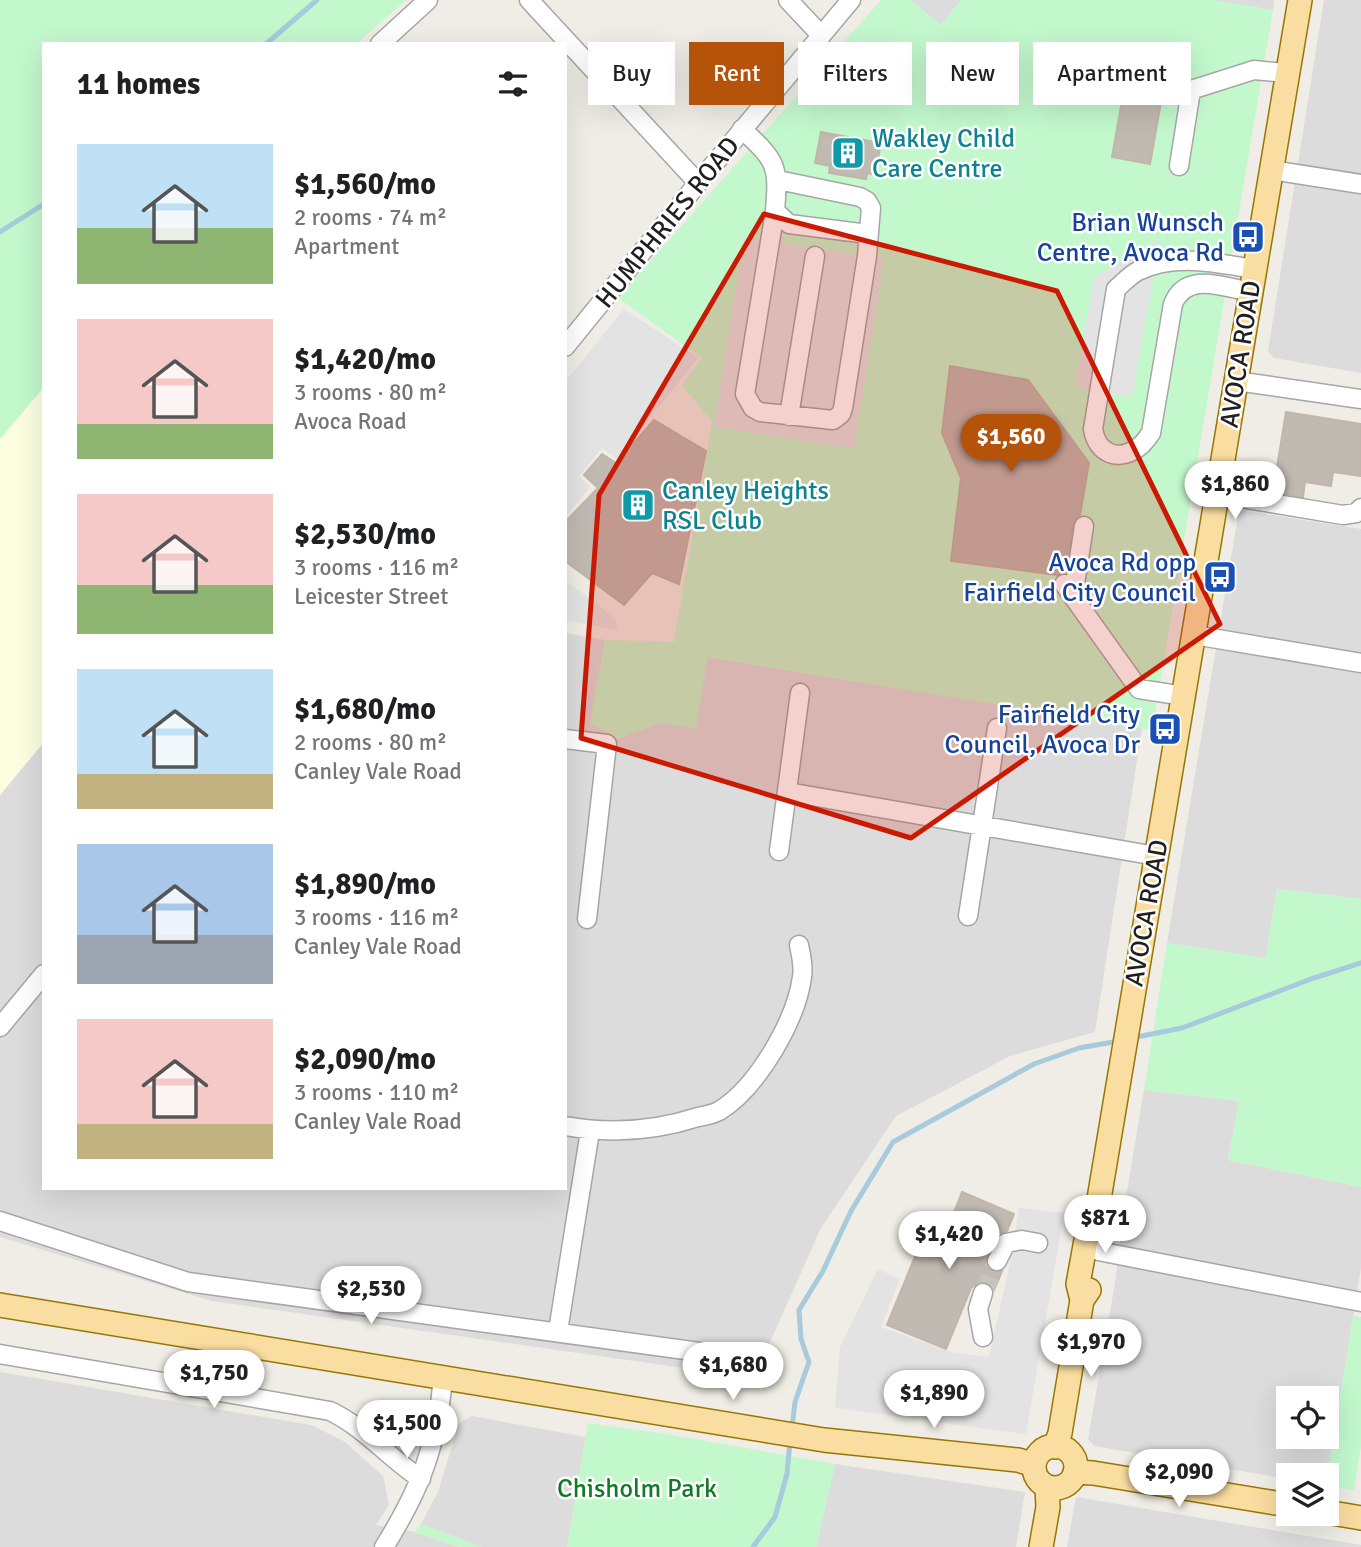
<!DOCTYPE html>
<meta charset="utf-8">
<style>
:root{--surface:#fff;--page:#f6f6f6;--text:#202124;--muted:#757577;--accent:#b45309}
body{margin:0;font-family:Signika,sans-serif;background:var(--page);color:var(--text);height:100vh;display:flex;flex-direction:column;font-size:26px;white-space:nowrap}
*{box-sizing:border-box;margin:0}
p{font-size:23px;color:var(--muted)}
.icon{flex:none;width:38px;height:38px;fill:none;stroke:currentColor;stroke-width:2;stroke-linecap:round;stroke-linejoin:round}
.map{position:relative;flex:1;overflow:hidden}
.drawer{position:absolute;left:42px;top:42px;width:525px;height:1148px;display:flex;flex-direction:column;background:var(--surface);border-radius:0px;box-shadow:0 7px 28px #0002}
.drawer>*{flex:none}
.top-card{position:absolute;left:588px;top:42px;width:665px;height:63px;display:flex;gap:14px}
.tools{position:absolute;left:1276px;top:1386px;display:grid;gap:14px}
.tools a{display:grid;place-items:center;width:63px;height:63px;border-radius:0px;background:var(--surface);box-shadow:0 7px 28px #0002;font-size:35px}
.price{position:absolute;translate:-50% -60px;padding:0 16px;border-radius:24px;background:#fff;color:#222;font-size:23px;line-height:46px;filter:drop-shadow(0 2px 4px #0008)}
.price::after{content:'';position:absolute;left:50%;top:42px;width:21px;height:16px;margin-left:-10px;background:inherit;clip-path:polygon(0 0,100% 0,50% 100%)}
.price.selected{background:var(--accent);color:#fff}
ul{padding:0;list-style:none}
li{display:flex;align-items:center;gap:21px;height:175px;padding:0 35px}
li span{display:grid;place-items:center;flex:none;width:196px;height:140px;border-radius:0px;color:#555}
li>.icon{margin-inline-start:auto}
span .icon{width:84px;height:84px;fill:#fffc;stroke-width:1}
li b{font-size:30px}
h2{display:flex;justify-content:space-between;align-items:center;height:84px;padding:0 35px;font-size:30px}
.tag{padding:0 24px;border-radius:0px;background:var(--surface);box-shadow:0 7px 28px #0002;font-size:24px;line-height:63px}
.tag.selected{background:var(--accent);color:#fff}
.map>svg:first-child{display:block}
.residential{fill:#dddcdc;fill-rule:evenodd}
.education{fill:#fbfedf}
.park{fill:#c3f8cd}
.parking{fill:#e3e3e3}
.lines{fill:none;stroke-linecap:round;stroke-linejoin:round}
.stream{stroke:#a7cadc;stroke-width:5}
.building{fill:#c0bab2;stroke:#c1b6a8;stroke-width:2}
.minor-tunnel{stroke:#c5c4bd;stroke-width:18;stroke-dasharray:18 9;stroke-linecap:butt}
.minor-casing{stroke:#a6a6a6;stroke-width:21}
.major-casing{stroke:#977603;stroke-width:26}
.minor{stroke:#fff;stroke-width:18}
.major{stroke:#fadda0;stroke-width:23}
.marked{fill:#ca1a04;fill-opacity:0.2;stroke:#ca1a04;stroke-width:5;stroke-linejoin:round}
.labels{text-anchor:middle;stroke-width:5;stroke-linejoin:round;paint-order:stroke}
.culture-label{font-size:26px;fill:#0d838f;stroke:#fff;text-anchor:start}
.street-label{font-size:26px;fill:#1f1f1f;stroke:#fff}
.transit-label{font-size:26px;fill:#164399;stroke:#fff;text-anchor:end}
.park-label{font-size:26px;fill:#0e7c23;stroke:#fff}
</style>
<div class="map">
<svg width="1361" height="1547" viewBox="0 0 1361 1547">
<rect width="100%" height="100%" fill="#efede5"/>
<!-- residential -->
<path class="residential" d="M910,0H961L941,25Z
M1213,0H1274L1273,10Z
M1324,0H1361V373L1274,358L1268,351Z
M1239,510L1361,529V899L1277,889L1266,958L1167,943Z
M565,633L605,640L590,724L607,731L617,739L660,723L707,657L1142,728L1095,1032L1010,1056L896,1116L821,1228L754,1378L212,1301L0,1237V795L44,742V1188H565Z
M1144,1090L1239,1101L1228,1160L1361,1187V1268L1327,1477L1288,1475V1479L1094,1446L1088,1439L1115,1283L1122,1222ZM1288,1398H1326V1437H1288Z
M0,1372L311,1425L345,1442L383,1476L389,1505L376,1525L415,1532L460,1547H0Z
M472,1416L586,1437L567,1547H482L421,1524L438,1492L459,1423Z
M835,1464L1025,1492L1016,1547H816Z
M1076,1497L1361,1545V1547H1067Z"/>
<!-- education -->
<path class="education" d="M44,387V742L0,795V439Z"/>
<!-- park -->
<path class="park" d="M0,0H406L356,44H44V387L0,439Z
M881,0H910L941,25L961,0H1213L1273,10L1152,730L708,657L696,729L660,723L617,739L607,731L590,724L605,640L674,642L712,422L682,385L702,358L618,298Z
M1277,889L1361,899V1187L1228,1160L1239,1101L1144,1090L1167,943L1266,958Z
M1353,1316L1361,1317V1446L1354,1490L1326,1485Z
M588,1423L667,1434L835,1464L816,1547H567Z
M421,1524L482,1547H460L415,1532Z"/>
<!-- parking -->
<path class="parking" d="M744,237L884,259L854,448L714,427Z
M1160,239L1132,397L1075,387L1094,277Z
M624,309L698,358L617,459L602,448L579,476L590,487L565,518V382Z
M565,580L616,619L617,630L565,620Z
M1019,1208L1064,1213L1026,1434L835,1408L840,1347L878,1269L900,1279L881,1327L954,1353L989,1357L1012,1254Z"/>
<g class="lines">
<!-- stream -->
<path class="stream" d="M266,44L317,0
M0,232L44,204
M1132,1038L1182,1028L1311,979L1361,963
M792,1428L795,1402L809,1362L801,1339L799,1310L823,1271L851,1211L893,1142L1034,1064L1079,1048L1119,1041
M753,1547L775,1517L787,1474L790,1441"/>
</g>
<!-- building -->
<path class="building" d="M1126,78L1164,85L1150,164L1112,157Z
M821,132L881,143L875,175L867,173L866,179L829,173L830,166L815,163Z
M950,366L1028,380L1089,463L1080,515L1073,524L1065,573L1057,575L951,561L961,478L942,433Z
M1286,412L1361,424V476L1333,472L1331,486L1305,482L1303,497L1273,492Z
M654,420L706,451L679,584L652,573L624,605L565,561V522L598,488L584,475L602,454L616,463Z
M962,1192L1014,1214L1007,1231L996,1237L987,1257L988,1268L993,1271H1002L994,1290L986,1282H980L971,1288L946,1349L887,1325L930,1220L948,1228Z"/>
<g class="lines">
<!-- minor-tunnel -->
<path class="minor-tunnel" d="M983,1293L997,1261"/>
<defs>
<path id="minor" d="M529,0L698,183
M788,0L821,35
M380,44L428,0
M742,129C776,161 779,164 775,211L745,394L753,408L760,412L833,420L841,414L843,408L867,256L871,208L867,201L860,197L778,180
M1179,166L1191,90L1254,70L1286,73
M1271,170L1361,184
M775,211L789,224L868,234
M1251,292C1223,287 1186,271 1173,304L1151,433C1148,437 1144,443 1140,446C1119,463 1097,454 1093,429L1116,289C1123,283 1130,275 1138,271C1175,253 1216,263 1254,269
M565,347L698,183L851,0
M1236,381L1361,399
M789,416L815,256
M1217,494L1343,515L1356,513L1361,508
M1064,584L1139,689L1184,696
M1073,597L1084,526
M1194,635L1361,663
M565,739L607,744L587,919
M788,792L1156,856
M779,851L800,693
M968,916L997,728
M0,1027L44,974
M565,1126C610,1134 655,1131 698,1117C704,1116 713,1114 719,1111C757,1088 796,1021 802,977C804,967 801,955 799,945
M0,1221L188,1282L758,1360
M1098,1251L1361,1302
M997,1261L1006,1243L1022,1240L1038,1243
M983,1293L978,1309L983,1337
M558,1331L590,1131
M0,1354L330,1411C364,1427 389,1458 421,1479
M384,1547C420,1490 437,1446 443,1378"/>
<path id="major" d="M1082,1300L1078,1284L1090,1218L1098,1205L1300,0
M0,1305L824,1440L1018,1460L1034,1465
M1034 1467a21 21 0 1 1 42 0a21 21 0 1 1-42 0Z
M1055,1447L1060,1433L1082,1300L1089,1290
M1075,1472L1093,1473L1288,1505
M1326,1512L1361,1518
M1041,1547L1048,1507L1047,1487"/>
</defs>
<!-- minor casing -->
<use href="#minor" class="minor-casing"/>
<!-- major casing -->
<use href="#major" class="major-casing"/>
<!-- minor -->
<use href="#minor" class="minor"/>
<!-- major -->
<use href="#major" class="major"/>
</g>
<!-- marked area -->
<path class="marked" d="M764,214L1057,291L1220,624L911,838L581,738L599,495Z"/>
<!-- icons -->
<defs>
<symbol id="building-square" viewBox="-11 -11 22 22"><rect x="-9" y="-9" width="18" height="18" rx="4" fill="#0f9aa8" stroke="#fff"/><path d="M-4-6H4V6H1V3H-1V6H-4ZM-2.5-4.3h1.7v1.8h-1.7ZM.8-4.3h1.7v1.8H.8ZM-2.5-1h1.7V.8h-1.7ZM.8-1h1.7V.8H.8Z" fill="#fff"/></symbol>
<symbol id="bus-square" viewBox="-11 -11 22 22"><rect x="-9" y="-9" width="18" height="18" rx="4" fill="#1a4fb4" stroke="#fff"/><path d="M-5-6H5V4H4V6H2V4H-2V6H-4V4H-5ZM-3.5-4V0h7V-4ZM-3.5 1.2v1.5H-2V1.2ZM2 1.2v1.5H3.5V1.2Z" fill="#fff"/></symbol>
</defs>
<g fill-rule="evenodd">
<use href="#building-square" x="829" y="134" width="38" height="38"/>
<use href="#bus-square" x="1229" y="218" width="38" height="38"/>
<use href="#building-square" x="619" y="486" width="38" height="38"/>
<use href="#bus-square" x="1201" y="558" width="38" height="38"/>
<use href="#bus-square" x="1146" y="710" width="38" height="38"/>
</g>
<g class="labels">
<!-- culture labels -->
<g class="culture-label">
<text x="872" y="147">Wakley Child<tspan x="872" dy="30">Care Centre</tspan></text>
<text x="662" y="499">Canley Heights<tspan x="662" dy="30">RSL Club</tspan></text>
</g>
<!-- street labels -->
<g class="street-label">
<text transform="translate(667 222) rotate(-51)" y="9">HUMPHRIES ROAD</text>
<text transform="translate(1240 354) rotate(-81)" y="9">AVOCA ROAD</text>
<text transform="translate(1146 913) rotate(-80)" y="9">AVOCA ROAD</text>
</g>
<!-- transit labels -->
<g class="transit-label">
<text x="1224" y="231">Brian Wunsch<tspan x="1224" dy="30">Centre, Avoca Rd</tspan></text>
<text x="1196" y="571">Avoca Rd opp<tspan x="1196" dy="30">Fairfield City Council</tspan></text>
<text x="1140" y="723">Fairfield City<tspan x="1140" dy="30">Council, Avoca Dr</tspan></text>
</g>
<!-- park labels -->
<g class="park-label">
<text x="637" y="1497">Chisholm Park</text>
</g>
</g>
</svg>
<div class="tools">
<a><svg class="icon" aria-label="locate" viewBox="0 0 24 24"><circle cx="12" cy="12" r="6"/><path d="M12 2v4M12 18v4M2 12h4M18 12h4"/></svg></a>
<a><svg class="icon" aria-label="layers" viewBox="0 0 24 24"><path d="M12 4l9 5-9 5-9-5zM3 14l9 5 9-5"/></svg></a>
</div>
<b class="price selected" style="left:1011px;top:474px">$1,560</b>
<b class="price" style="left:1235px;top:521px">$1,860</b>
<b class="price" style="left:1105px;top:1255px">$871</b>
<b class="price" style="left:949px;top:1271px">$1,420</b>
<b class="price" style="left:371px;top:1326px">$2,530</b>
<b class="price" style="left:1091px;top:1379px">$1,970</b>
<b class="price" style="left:733px;top:1402px">$1,680</b>
<b class="price" style="left:214px;top:1410px">$1,750</b>
<b class="price" style="left:934px;top:1430px">$1,890</b>
<b class="price" style="left:407px;top:1460px">$1,500</b>
<b class="price" style="left:1179px;top:1509px">$2,090</b>
<div class="top-card">
<a class="tag">Buy</a>
<a class="tag selected">Rent</a>
<a class="tag">Filters</a>
<a class="tag">New</a>
<a class="tag">Apartment</a>
</div>
<section class="drawer">
<h2>11 homes<svg class="icon" aria-label="filters" viewBox="0 0 24 24"><path d="M4 7h16M4 17h16"/><circle cx="9" cy="7" r="2"/><circle cx="15" cy="17" r="2"/></svg></h2>
<ul>
<li><span style="background:linear-gradient(#bfe0f5 60%,#8fb573 0)"><svg class="icon" aria-label="home" viewBox="0 0 24 24"><path d="M3 11l9-7 9 7M6 9v11h12V9"/></svg></span><div><b>$1,560/mo</b><p>2 rooms · 74 m²</p><p>Apartment</p></div></li>
<li><span style="background:linear-gradient(#f6c9c9 75%,#8fb573 0)"><svg class="icon" aria-label="home" viewBox="0 0 24 24"><path d="M3 11l9-7 9 7M6 9v11h12V9"/></svg></span><div><b>$1,420/mo</b><p>3 rooms · 80 m²</p><p>Avoca Road</p></div></li>
<li><span style="background:linear-gradient(#f6c9c9 65%,#8fb573 0)"><svg class="icon" aria-label="home" viewBox="0 0 24 24"><path d="M3 11l9-7 9 7M6 9v11h12V9"/></svg></span><div><b>$2,530/mo</b><p>3 rooms · 116 m²</p><p>Leicester Street</p></div></li>
<li><span style="background:linear-gradient(#bfe0f5 75%,#c2b280 0)"><svg class="icon" aria-label="home" viewBox="0 0 24 24"><path d="M3 11l9-7 9 7M6 9v11h12V9"/></svg></span><div><b>$1,680/mo</b><p>2 rooms · 80 m²</p><p>Canley Vale Road</p></div></li>
<li><span style="background:linear-gradient(#a9c7e8 65%,#9aa5b1 0)"><svg class="icon" aria-label="home" viewBox="0 0 24 24"><path d="M3 11l9-7 9 7M6 9v11h12V9"/></svg></span><div><b>$1,890/mo</b><p>3 rooms · 116 m²</p><p>Canley Vale Road</p></div></li>
<li><span style="background:linear-gradient(#f6c9c9 75%,#c2b280 0)"><svg class="icon" aria-label="home" viewBox="0 0 24 24"><path d="M3 11l9-7 9 7M6 9v11h12V9"/></svg></span><div><b>$2,090/mo</b><p>3 rooms · 110 m²</p><p>Canley Vale Road</p></div></li>
</ul>
</section>
</div>
